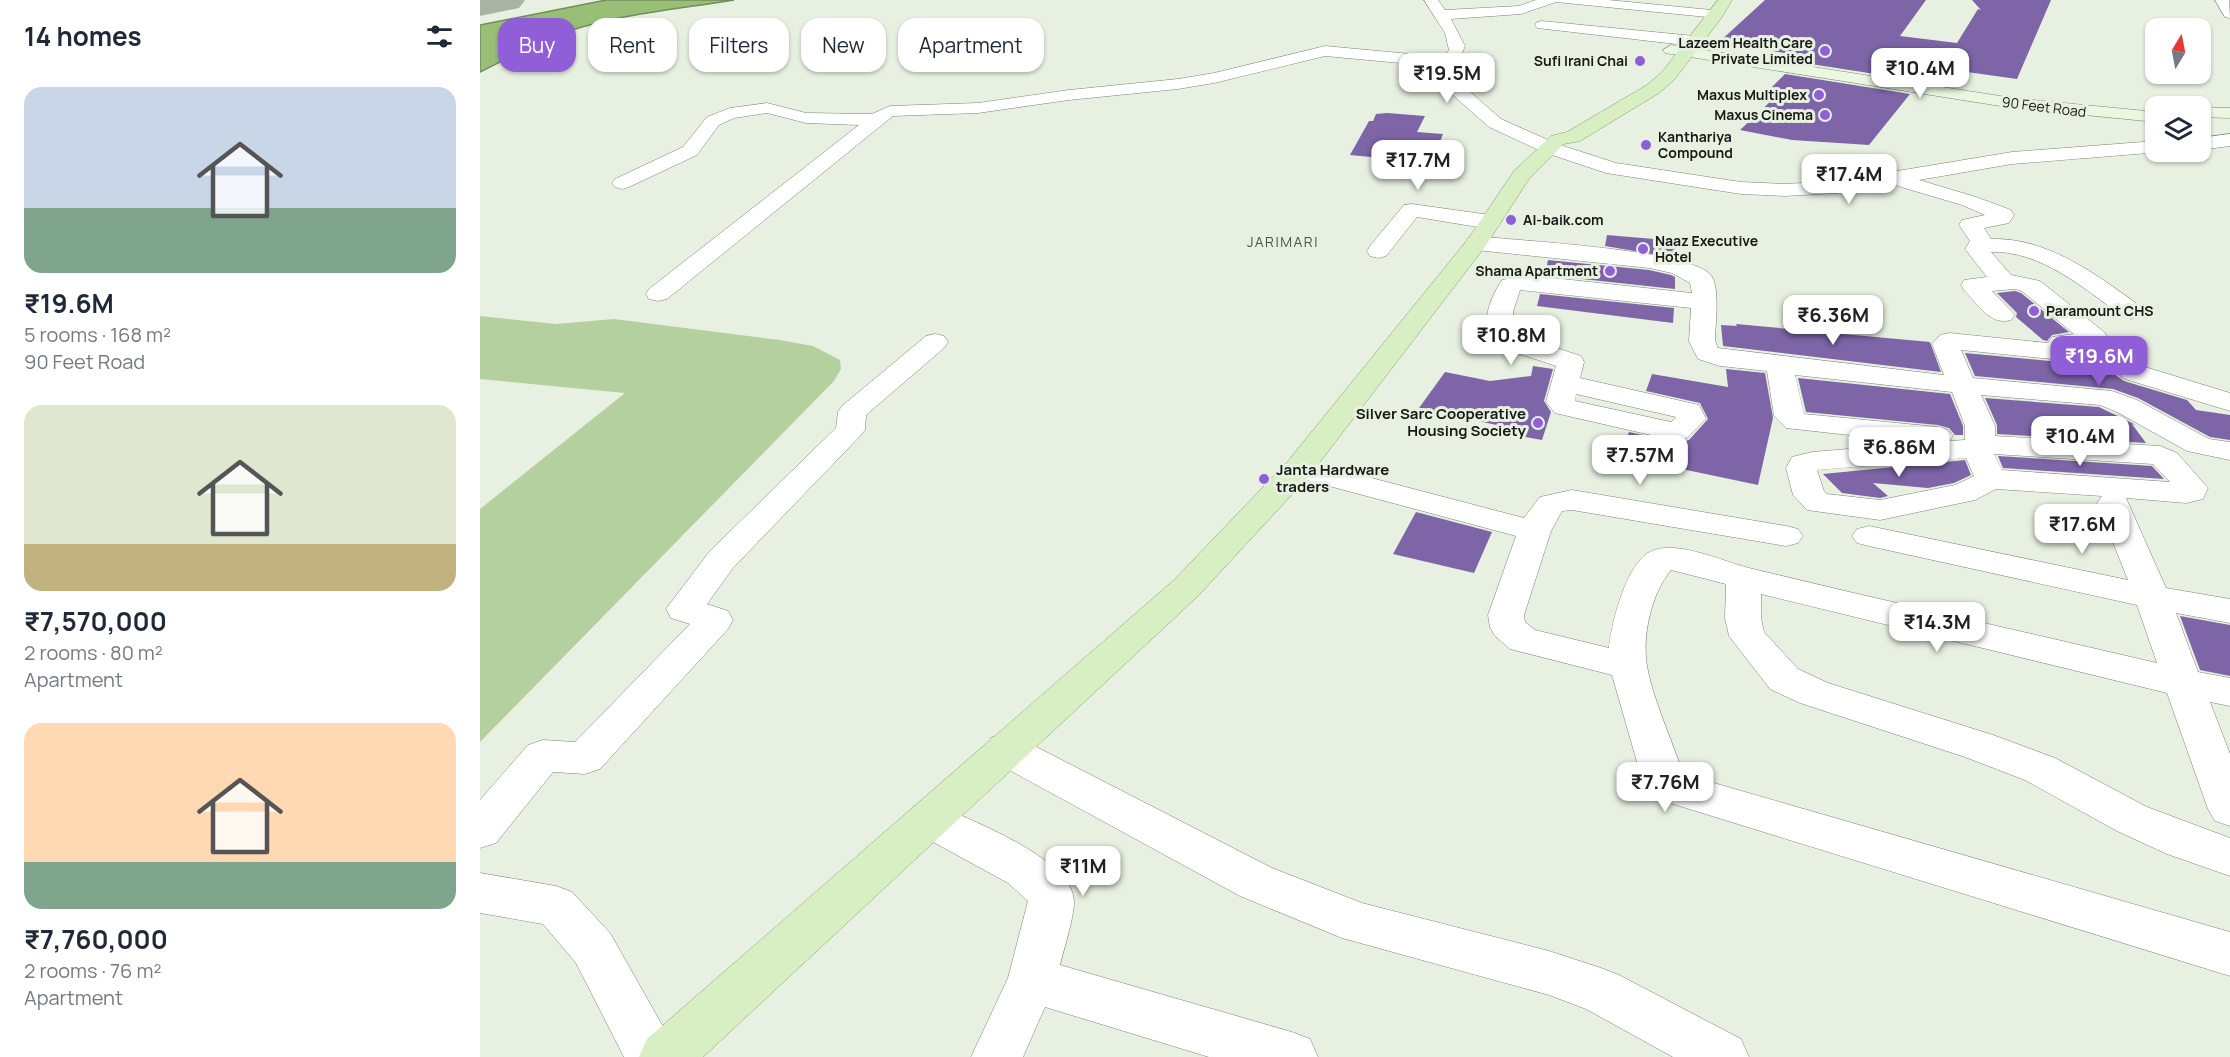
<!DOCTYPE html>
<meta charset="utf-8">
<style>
:root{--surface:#fff;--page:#f2f2f3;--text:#1f2937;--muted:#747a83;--accent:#905fd8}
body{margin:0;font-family:Manrope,sans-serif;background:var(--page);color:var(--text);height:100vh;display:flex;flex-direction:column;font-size:22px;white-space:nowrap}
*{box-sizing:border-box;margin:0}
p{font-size:20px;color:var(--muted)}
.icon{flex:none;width:33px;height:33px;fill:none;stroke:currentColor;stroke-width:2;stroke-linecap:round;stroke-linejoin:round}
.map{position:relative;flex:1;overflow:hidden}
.panel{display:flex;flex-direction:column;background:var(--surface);width:480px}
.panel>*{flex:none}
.guide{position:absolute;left:18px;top:18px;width:570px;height:54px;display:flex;gap:12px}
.needle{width:39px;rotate:10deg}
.controls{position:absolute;left:1665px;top:18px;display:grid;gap:12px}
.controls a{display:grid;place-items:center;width:66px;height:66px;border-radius:12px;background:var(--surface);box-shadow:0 2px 4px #0004;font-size:30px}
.price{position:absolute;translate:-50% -51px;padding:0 14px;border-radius:12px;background:#fff;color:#222;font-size:20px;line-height:39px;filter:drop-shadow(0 2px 3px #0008)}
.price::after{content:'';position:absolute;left:50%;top:36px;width:18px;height:14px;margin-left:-9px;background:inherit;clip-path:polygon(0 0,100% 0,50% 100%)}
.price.on{background:var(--accent);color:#fff}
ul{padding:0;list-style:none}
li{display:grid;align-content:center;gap:12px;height:318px;padding:0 24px}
li span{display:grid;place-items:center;height:186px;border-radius:18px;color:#555}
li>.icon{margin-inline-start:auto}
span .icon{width:108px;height:108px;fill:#fffc;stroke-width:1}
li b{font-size:26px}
h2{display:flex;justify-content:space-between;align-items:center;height:72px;padding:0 24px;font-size:26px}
.chip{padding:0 21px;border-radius:18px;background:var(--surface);box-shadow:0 2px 4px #0004;font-size:21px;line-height:54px}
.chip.on{background:var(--accent);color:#fff}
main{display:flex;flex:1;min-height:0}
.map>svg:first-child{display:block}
.green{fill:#b5d09f}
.water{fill:#99bf77;stroke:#728d59;stroke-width:1.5}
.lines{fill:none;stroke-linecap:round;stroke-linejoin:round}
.taxiway{fill:#aab2a4;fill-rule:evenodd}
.building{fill:#7d65a8}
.street-casing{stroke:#7b8374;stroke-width:1}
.secondary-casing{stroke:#7b8374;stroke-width:1}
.primary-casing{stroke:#829e6a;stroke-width:1}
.street{fill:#fff;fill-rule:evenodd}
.secondary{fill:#ebf7e0;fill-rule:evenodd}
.primary{fill:#d7efc2;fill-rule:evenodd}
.poi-dot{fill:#905fd8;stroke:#e8f1e1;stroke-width:2}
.labels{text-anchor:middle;stroke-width:6;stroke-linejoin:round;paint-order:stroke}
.far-poi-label{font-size:14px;font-weight:bold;fill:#161914;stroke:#e8f1e1;text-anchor:end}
.far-street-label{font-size:14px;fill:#161914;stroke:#e8f1e1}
.far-neighbourhood-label{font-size:14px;letter-spacing:1.5px;fill:#4b5345;stroke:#e8f1e1}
.poi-label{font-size:15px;font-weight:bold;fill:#161914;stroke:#e8f1e1;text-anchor:end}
</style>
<main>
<section class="panel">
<h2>14 homes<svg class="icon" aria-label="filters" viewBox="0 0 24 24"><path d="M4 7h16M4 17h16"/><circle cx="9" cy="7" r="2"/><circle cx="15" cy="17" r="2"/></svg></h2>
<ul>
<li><span style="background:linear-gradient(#c9d6e8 65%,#7fa58c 0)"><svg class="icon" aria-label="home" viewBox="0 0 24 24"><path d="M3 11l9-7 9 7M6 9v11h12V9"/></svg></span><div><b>₹19.6M</b><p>5 rooms · 168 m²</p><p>90 Feet Road</p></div></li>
<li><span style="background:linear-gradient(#dfe7d0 75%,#c2b280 0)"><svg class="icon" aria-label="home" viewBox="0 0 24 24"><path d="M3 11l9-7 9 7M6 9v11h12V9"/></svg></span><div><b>₹7,570,000</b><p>2 rooms · 80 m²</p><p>Apartment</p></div></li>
<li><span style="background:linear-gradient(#ffd9b3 75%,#7fa58c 0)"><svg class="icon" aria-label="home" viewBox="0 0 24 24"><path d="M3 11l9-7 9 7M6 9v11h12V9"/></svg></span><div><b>₹7,760,000</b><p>2 rooms · 76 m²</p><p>Apartment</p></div></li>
</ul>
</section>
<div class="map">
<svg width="1750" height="1057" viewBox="0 0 1750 1057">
<rect width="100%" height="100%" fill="#e8f1e1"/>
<!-- green -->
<path class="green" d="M0,316L76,324L134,319L300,340L333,346L360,360L361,369L354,381L0,742V509L145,393L0,379Z"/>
<!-- water -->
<path class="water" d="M126,0H254C193,10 127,15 70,38C46,47 23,61 0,72V25Z"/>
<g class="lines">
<!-- taxiway -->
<path class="taxiway" d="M0,0H45L39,8L0,16Z"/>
</g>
<!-- building -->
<path class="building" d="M1285,0H1446L1420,36L1477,43L1498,9L1501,10L1492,0H1571L1537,79L1451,67L1440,81L1318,62L1324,56L1238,43Z
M1305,74L1430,94L1389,145L1312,140L1260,130L1292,100L1281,98Z
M907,113L945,116L937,132L963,134L952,163L870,155L889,121H893L896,114Z
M1127,235L1197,241L1196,258L1125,246Z
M1068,260L1169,270L1191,275L1195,277V289L1065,275Z
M1535,291L1541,293L1589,332L1572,335L1567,341L1563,340L1536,317L1537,313L1517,293Z
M1060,294L1194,308L1193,323L1057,306Z
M1256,324L1450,342L1461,372L1243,346L1241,325L1257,326Z
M1485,353L1622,366L1644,381L1707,400L1716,410L1750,415V440L1730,437L1658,398L1633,389L1495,376Z
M1053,366L1073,369L1064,401L1071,412L1062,440L1018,432L1021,426L939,408L965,372L1010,381L1051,376Z
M1246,369L1285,373L1293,418L1278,485L1140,456L1149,432L1198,443L1209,440L1228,419L1220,403L1166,391L1172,374L1248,387Z
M1318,378L1470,394L1483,426V435H1475L1469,428L1458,425L1326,412Z
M1505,398L1619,407L1656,425L1652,424L1666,443L1517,434V425Z
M1518,456L1672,466L1684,479L1523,468Z
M1485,460L1491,475L1474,483L1448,488L1393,483L1408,496L1400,498L1362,493L1343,474Z
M936,512L1012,532L994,573L913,554Z
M1700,616L1750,625V676L1720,670Z"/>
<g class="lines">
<defs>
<path id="street" d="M944,0H958L965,10L1039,6L1056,0H1128L1242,11L1244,14L1237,18L1076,2L1041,14L971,19L985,46L980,58L969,68L972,76L1021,119L1077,144L1136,163L1261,182L1305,184L1357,181L1532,152L1676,141V152H1681L1532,164L1439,180L1496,197L1531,210L1534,215L1529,223L1504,228L1511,239C1567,237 1617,275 1660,306L1664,311L1660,316L1651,319L1642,316C1605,289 1560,250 1511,252L1531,275L1560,281L1624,332L1628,338L1622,346L1616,347L1648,354L1665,367L1750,393V411L1645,379L1628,366L1622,364L1481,350L1493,378L1632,391L1657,400L1729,439L1750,442V460L1707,451L1637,412L1620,405L1501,395L1515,426V436L1680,446L1697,453L1728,488L1723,499L1706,503L1646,498L1686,588L1750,599V623L1696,613L1718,672L1750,678V706L1730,702L1750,754V826L1735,821L1728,809L1687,693L1281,594V618L1284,632L1318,669L1348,683L1513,735L1575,758L1667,807L1750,838V876L1687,854L1637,831L1545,780L1485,757L1320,703L1290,689L1249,636L1245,618L1246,584L1191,570C1171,594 1162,636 1167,666C1172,695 1189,734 1199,762L1206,771L1220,779L1750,932V976L1193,804L1176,795L1159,769L1132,675L1030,649L1015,636L1010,627L1008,615L1036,536L808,475L804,468L808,461L819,459L1044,518L1060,497L1092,490L1306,526L1318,529L1323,536L1318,543L1306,546L1092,510L1082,511L1071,531L1044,615L1045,622L1055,630L1129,648C1131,624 1147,560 1172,551C1197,540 1242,561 1269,568C1404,601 1541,631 1677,663L1657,605L1389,546L1377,543L1372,536L1377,529L1389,526L1648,580L1617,503L1622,496L1516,489L1495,500L1400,520L1327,510L1313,495L1306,468L1312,457L1332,452L1441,443L1306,428L1294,416L1287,371L1240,366L1218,359L1209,341L1211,308L1040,290L1033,312L1034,334L1101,356L1104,362L1100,378L1219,405L1226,419L1207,438L1197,441L1075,413L1066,402L1076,366L1013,345C999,325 1010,298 1022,280L1045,275L1212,293L1210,283L1192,273L1169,268L996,250L988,248L985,243L988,238L996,236C1038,241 1205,249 1230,274C1241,286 1235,325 1235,341L1238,348L1464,375L1452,344L1460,335L1469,333L1568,343L1572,337L1594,334L1542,291L1535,289L1512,291L1535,315L1531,320C1510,326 1498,304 1484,290L1481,285L1484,280L1507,277L1485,249L1490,241L1479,225L1482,220L1505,215L1482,205L1411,184L1357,193L1305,196L1261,194L1126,173L1063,152L1009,127L958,82L953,66L845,56L734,83L698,89L589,100L498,113L413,116L187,299L178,301L169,299L166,294L169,289L379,125L326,123L287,113L254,118L239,125L217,155L149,187L142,189L135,187L132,183L135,179L203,147L227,117L250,108L287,103L326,113L392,114L410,106L498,103L589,90L698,79L734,73L845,46L963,57L969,50L965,33ZM1315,375L1472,392L1485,426V440L1469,441L1473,436L1468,430L1458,427L1324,414ZM1096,394L1196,417L1191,422L1095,401ZM1514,454L1673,464L1690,482L1522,470ZM1486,458L1494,476L1475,485L1400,500L1347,494L1344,491L1337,470Z
M1735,0H1749L1750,18L1745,17Z
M1062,21L1214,36L1222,41L1214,46L1057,28L1055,25L1057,22Z
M1750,134V146L1720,150V138Z
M932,204L1010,215L1018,217L1021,222L1018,227L1010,229L937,217L906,256L898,258L890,256L887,251L890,246L924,205Z
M455,334L464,336L468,342L464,348L386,415L385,430L380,436L253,568L227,604L248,611L253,620L248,629L120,769L105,774L73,772L16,843L0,848V800L48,745L63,740L95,742L210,624L191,618L186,609L229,552L356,428L358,412L362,406L446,336Z
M525,733L539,738L792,868L882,903L1069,951L1121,968L1139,975L1261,1039L1269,1057H1193L1106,1009L1069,995L862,938L760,896L511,760L505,749L511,738Z
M448,801L463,807C496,823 594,860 594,902C594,918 584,948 580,965L812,1032L830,1039L838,1057H729L565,1007L543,1057H491L528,978L548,901L528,883L433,831L426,819L433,807Z
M0,873L76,886L92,892L130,933L190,1039L198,1057H144L96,963L63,924L0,913Z"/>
<path id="secondary" d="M1191,45L1533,98L1676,112V122L1533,108L1185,53L1183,50Z
M1720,107L1750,108V118L1720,117Z"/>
<path id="primary" d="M1238,0H1252L1242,17L1194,80L1179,93L1100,141L1084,144L1049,179L1004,248L830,475L718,596L223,1057H159L167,1039L694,580L808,461L988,239L1034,171L1071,136L1087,132L1167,85L1182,72Z"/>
</defs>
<!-- street casing -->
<use href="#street" class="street-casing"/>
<!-- secondary casing -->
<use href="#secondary" class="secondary-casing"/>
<!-- primary casing -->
<use href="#primary" class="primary-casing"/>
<!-- street -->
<use href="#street" class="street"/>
<!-- secondary -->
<use href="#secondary" class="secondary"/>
<!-- primary -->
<use href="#primary" class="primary"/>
</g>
<!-- markers -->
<g class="poi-dot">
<circle cx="1345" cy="51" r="6"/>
<circle cx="1160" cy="61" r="6"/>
<circle cx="1339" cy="95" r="6"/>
<circle cx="1345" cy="115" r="6"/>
<circle cx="1166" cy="145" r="6"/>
<circle cx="1031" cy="220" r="6"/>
<circle cx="1163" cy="249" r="6"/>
<circle cx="1130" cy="271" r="6"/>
<circle cx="1554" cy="311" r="6"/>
<circle cx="1058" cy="423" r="6"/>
<circle cx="784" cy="479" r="6"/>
</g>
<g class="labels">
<!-- far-poi labels -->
<g class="far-poi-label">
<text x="1333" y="48">Lazeem Health Care<tspan x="1333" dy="16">Private Limited</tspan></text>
<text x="1148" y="66">Sufi Irani Chai</text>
<text x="1327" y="100">Maxus Multiplex</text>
<text x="1333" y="120">Maxus Cinema</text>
<text x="1178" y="142" text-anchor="start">Kanthariya<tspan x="1178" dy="16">Compound</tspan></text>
<text x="1043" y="225" text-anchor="start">Al-baik.com</text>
<text x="1175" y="246" text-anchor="start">Naaz Executive<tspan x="1175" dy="16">Hotel</tspan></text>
<text x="1118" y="276">Shama Apartment</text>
<text x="1566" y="316" text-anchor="start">Paramount CHS</text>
</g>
<!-- far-street labels -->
<g class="far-street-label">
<text transform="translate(1564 107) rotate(7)" y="5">90 Feet Road</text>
</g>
<!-- far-neighbourhood labels -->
<g class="far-neighbourhood-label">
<text x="803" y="247">JARIMARI</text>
</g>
<!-- poi labels -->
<g class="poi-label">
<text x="1046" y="419">Silver Sarc Cooperative<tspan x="1046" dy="17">Housing Society</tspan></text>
<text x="796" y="475" text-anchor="start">Janta Hardware<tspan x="796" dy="17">traders</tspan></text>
</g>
</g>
</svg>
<div class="controls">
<a><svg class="needle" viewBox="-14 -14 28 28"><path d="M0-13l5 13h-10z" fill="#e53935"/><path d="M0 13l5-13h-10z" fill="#747a83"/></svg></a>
<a><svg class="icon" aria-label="layers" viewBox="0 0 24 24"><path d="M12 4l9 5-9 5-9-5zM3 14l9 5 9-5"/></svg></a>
</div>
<b class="price" style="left:1440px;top:99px">₹10.4M</b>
<b class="price" style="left:967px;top:104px">₹19.5M</b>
<b class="price" style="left:938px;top:191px">₹17.7M</b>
<b class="price" style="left:1369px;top:205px">₹17.4M</b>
<b class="price" style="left:1353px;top:346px">₹6.36M</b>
<b class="price" style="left:1031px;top:366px">₹10.8M</b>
<b class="price on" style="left:1619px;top:387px">₹19.6M</b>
<b class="price" style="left:1600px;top:467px">₹10.4M</b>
<b class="price" style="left:1419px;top:478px">₹6.86M</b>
<b class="price" style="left:1160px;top:486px">₹7.57M</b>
<b class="price" style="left:1602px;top:555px">₹17.6M</b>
<b class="price" style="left:1457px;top:653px">₹14.3M</b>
<b class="price" style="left:1185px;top:813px">₹7.76M</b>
<b class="price" style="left:603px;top:897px">₹11M</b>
<div class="guide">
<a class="chip on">Buy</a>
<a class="chip">Rent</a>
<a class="chip">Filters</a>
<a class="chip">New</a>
<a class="chip">Apartment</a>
</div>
</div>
</main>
